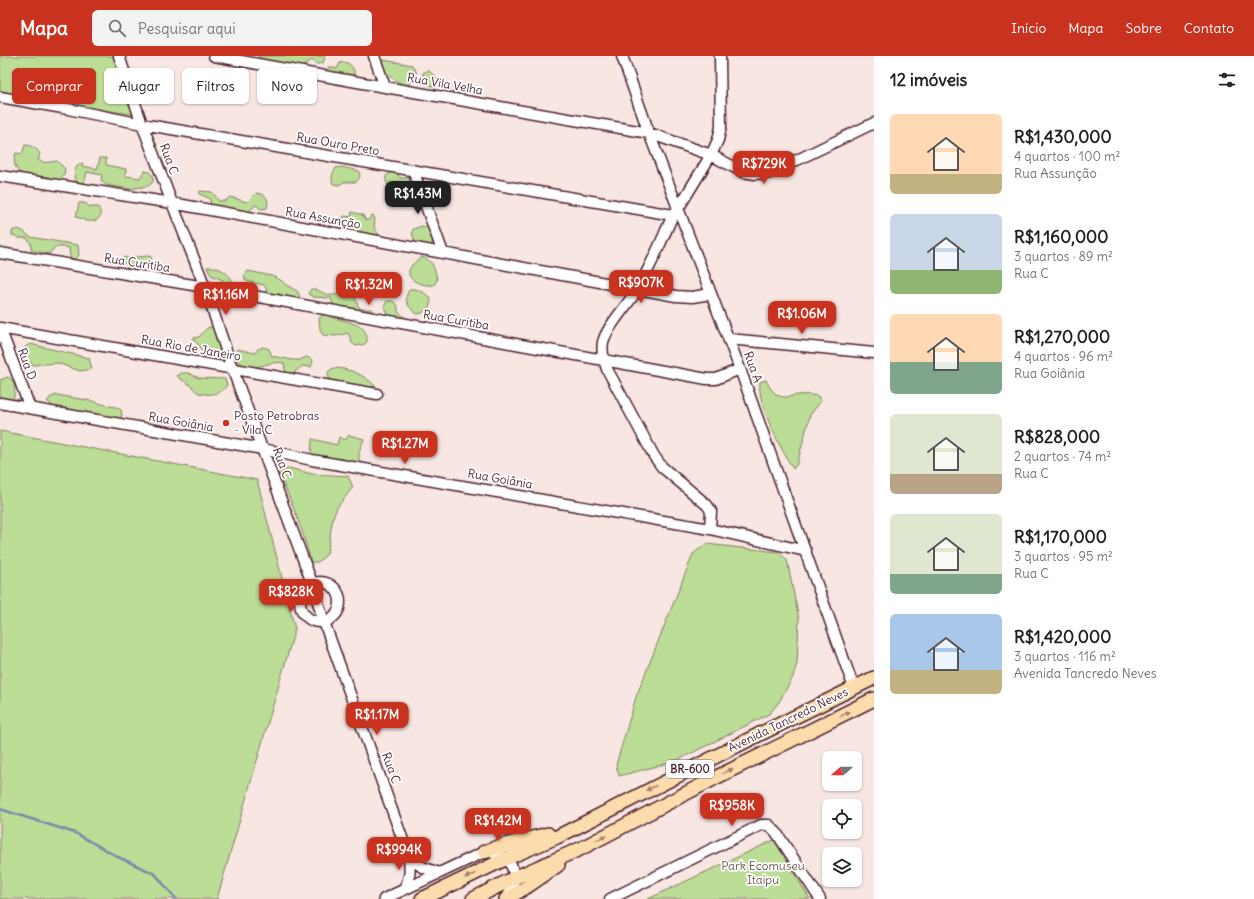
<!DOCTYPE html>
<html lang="pt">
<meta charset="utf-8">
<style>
:root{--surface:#fff;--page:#f2f2f2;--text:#202124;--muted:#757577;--accent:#c8321e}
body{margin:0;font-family:Delius,sans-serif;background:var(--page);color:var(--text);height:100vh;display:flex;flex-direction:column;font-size:15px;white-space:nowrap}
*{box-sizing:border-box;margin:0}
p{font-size:13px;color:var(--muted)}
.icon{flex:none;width:22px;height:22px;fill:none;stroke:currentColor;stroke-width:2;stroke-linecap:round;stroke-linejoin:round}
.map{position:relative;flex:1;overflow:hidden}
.panel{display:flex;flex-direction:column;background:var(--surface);width:380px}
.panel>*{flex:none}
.banner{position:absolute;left:12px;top:12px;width:380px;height:36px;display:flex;gap:8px}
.needle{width:26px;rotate:250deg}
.fabs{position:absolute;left:822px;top:695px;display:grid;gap:8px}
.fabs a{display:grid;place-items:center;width:40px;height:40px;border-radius:6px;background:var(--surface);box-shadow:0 1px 3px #0004;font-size:20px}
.price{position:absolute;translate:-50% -34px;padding:0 9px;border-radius:8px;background:var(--accent);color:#fff;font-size:13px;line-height:26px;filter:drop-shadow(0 1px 2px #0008)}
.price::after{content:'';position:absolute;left:50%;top:24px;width:12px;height:9px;margin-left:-6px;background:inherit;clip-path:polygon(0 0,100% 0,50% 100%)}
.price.active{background:#222;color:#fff}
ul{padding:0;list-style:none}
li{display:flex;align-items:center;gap:12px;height:100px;padding:0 16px}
li span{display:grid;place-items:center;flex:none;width:112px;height:80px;border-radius:6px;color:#555}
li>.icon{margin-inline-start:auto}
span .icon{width:48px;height:48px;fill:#fffc;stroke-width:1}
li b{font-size:17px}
h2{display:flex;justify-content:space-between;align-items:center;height:48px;padding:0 16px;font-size:17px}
.chip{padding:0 14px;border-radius:6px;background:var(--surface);box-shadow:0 1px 3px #0004;font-size:14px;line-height:36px}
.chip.active{background:var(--accent);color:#fff}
header{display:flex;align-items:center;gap:24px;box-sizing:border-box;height:56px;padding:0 20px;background:var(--accent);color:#fff}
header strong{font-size:19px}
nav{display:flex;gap:22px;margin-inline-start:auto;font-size:14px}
.search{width:280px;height:36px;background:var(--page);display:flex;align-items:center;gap:10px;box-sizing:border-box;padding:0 14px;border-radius:6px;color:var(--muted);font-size:15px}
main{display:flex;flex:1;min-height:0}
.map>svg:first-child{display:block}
.green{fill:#bbdd96;stroke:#827e60}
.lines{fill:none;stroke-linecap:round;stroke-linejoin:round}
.stream{stroke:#7b89a7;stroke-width:2.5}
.minor-casing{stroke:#4a1f2b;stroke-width:13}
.major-casing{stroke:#4a1f2b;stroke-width:16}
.minor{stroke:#fff;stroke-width:10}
.major{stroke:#fcdcac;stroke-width:13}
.oneway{fill:#a37e6c}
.poi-dot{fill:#c8321e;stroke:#fff;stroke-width:1.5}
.labels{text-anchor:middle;stroke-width:3.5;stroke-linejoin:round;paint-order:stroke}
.shield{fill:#fff;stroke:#80626b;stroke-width:1}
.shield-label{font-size:11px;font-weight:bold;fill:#4a1f2b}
.street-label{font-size:12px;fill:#4a1f2b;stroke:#fff}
.poi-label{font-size:12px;fill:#4a1f2b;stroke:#fff;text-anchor:start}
.park-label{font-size:12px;fill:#6c584b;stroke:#fff}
</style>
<header>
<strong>Mapa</strong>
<div class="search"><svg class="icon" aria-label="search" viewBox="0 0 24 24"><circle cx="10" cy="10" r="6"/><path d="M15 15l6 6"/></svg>Pesquisar aqui</div>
<nav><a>Início</a><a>Mapa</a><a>Sobre</a><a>Contato</a></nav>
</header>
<main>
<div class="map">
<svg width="874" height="843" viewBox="0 0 874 843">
<rect width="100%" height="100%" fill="#f7e6e2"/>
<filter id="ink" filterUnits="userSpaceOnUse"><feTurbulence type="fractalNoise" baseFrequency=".025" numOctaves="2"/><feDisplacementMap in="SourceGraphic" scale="8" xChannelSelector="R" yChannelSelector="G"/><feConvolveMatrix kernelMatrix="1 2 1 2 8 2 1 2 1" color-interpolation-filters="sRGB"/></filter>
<g filter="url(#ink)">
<!-- green -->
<path class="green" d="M0,0H117L137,59L0,38Z
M258,0H325V1L323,7L317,8L312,4C307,6 304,11 299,12C290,14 272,9 263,8Z
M383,4L412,9L416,15V21L410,28L403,29L391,21L385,20L382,15Z
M345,6C354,10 357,16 351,24L325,15L329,11L337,13L340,7Z
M428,14L437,22L438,25L435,30C427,31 422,25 423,17Z
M25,89C30,89 37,92 40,98L38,104C44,108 49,106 57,105L65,113L64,119L60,124H54C53,123 50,121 49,121C44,119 41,123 36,123C22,121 10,113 16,97L22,98Z
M100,102H106V109L126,113L125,120L140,122L144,115L149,116L153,120V126L148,130L130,133L106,129L101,124L102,119L87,116L84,127L78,128C72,123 74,114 78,109L83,107L82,110L97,113Z
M342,111L359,115L360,121L356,126H344L339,129L333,128C331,121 332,118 336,112Z
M392,116H395L401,122H409L412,123L411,129L403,128L391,132C387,129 385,125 386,120Z
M200,135L212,136L219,145H225L230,141L247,146L256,137C265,138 270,142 267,152L261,153L256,149L248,156L213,154L209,142L199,138Z
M79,147H85L90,151H98C105,163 96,166 85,165V164L76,161Z
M352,156L363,159L365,164H369L371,160L373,159L375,163L374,171L382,184L363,176L347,175L343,171L342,165L344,160L351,161Z
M422,170L430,173L434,184L431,189C425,191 416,191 414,183C413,181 413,179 412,177L413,173Z
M18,173L23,175L30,181L78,189L79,199L76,203H72L70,200L69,192L65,191H55L49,198L31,194V188L27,182H19L16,180L12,179V175Z
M148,200L151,201L152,204L150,207L141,208L142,211L139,216L134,214L132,209L125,208L122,202L125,201L130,203L135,201Z
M422,201C433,204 435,213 437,224L434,229C425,230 404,226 410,212C412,208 418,204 422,201Z
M207,211C218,209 233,219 234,230L223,227V224L211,219Z
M248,215L272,220L282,225L286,229L297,235L300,241L296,245L284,244L279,237V242L263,238L267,234L264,229L246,225L244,220Z
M311,233C318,233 322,237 328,239C337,241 347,231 355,242C357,246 357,248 360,253H372L375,257L373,261L336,253L333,248L331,242L313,241L308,238Z
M410,233C419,232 425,237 431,243C431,252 426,257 417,258C408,251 402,243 410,233Z
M387,245H393L398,250V256L407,263L405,266L387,260V255L384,250Z
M325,258C337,266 369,264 367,285L365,288L356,290L351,286V283L348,277L336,280L323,279L320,274L319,262Z
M211,271L214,272L225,301L222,307L202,303C202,299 203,296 201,292C199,288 195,287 193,282L199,281L207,272Z
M30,288L89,302L92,313L80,315L57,307L34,309L24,303L25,291Z
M263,291L269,293L272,300L292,304H300L306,301L309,302L313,305L311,311L302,310L295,316L289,319L285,314L284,307C271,304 260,313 248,311C244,310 239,306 236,304L235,297L237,293L255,297L258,293Z
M333,312C349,312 365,319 376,331H370L365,333L333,326L329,322L328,316Z
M182,317H188L199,322L225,323L227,329C222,338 209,340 199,337C194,335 192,329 187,327C183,324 181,324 177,320Z
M8,321C17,326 15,337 13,345L0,342V324Z
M766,324C770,332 775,342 786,341C790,341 794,339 799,339C805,338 812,339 818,340L821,345L810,359L797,408L793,413C781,392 757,350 760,326Z
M57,339L92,345L109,350L116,351L121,354L122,360L118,364L56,353L47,345L51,341Z
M0,375L257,424L295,573L217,843H0Z
M349,379L364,383L359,396V411L311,401L312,383L337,389L339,381L345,384Z
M289,412L312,418L348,420L353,431L338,450L333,461L327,498L318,506H311C303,475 292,445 278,417Z
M706,488L778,496L787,504L799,563L797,607L793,621L779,646L769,658L682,702L669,707L619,720L616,709L636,641L693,498Z
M774,784L810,843H648Z"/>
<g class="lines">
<!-- stream -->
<path class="stream" d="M0,753L75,777L118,801L155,818L176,843"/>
<defs>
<path id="minor" d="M119,0L142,68L172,147L205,231L232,312L312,527L324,566L409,801C410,816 411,821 403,834
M214,0L385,31L649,77L711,99L743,116L755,118L770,117L874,67
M374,0L385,31
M622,0L649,77L740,313L854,632
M0,41L63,52L142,68L673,159
M413,114L443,197
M0,120L172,147L676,240L692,241L711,238
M0,197L205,231L707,323H716L740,313
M0,272L377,338
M0,272L30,352
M729,283L874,297
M0,347L263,393L312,404L710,473L806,495
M710,473L711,455L707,449L662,411L654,400L607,313C604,305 601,296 603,286C607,270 629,248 638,232C652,209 662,183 673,159L678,153L711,99L718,84L721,71L720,0
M300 546a20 20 0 1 1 40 0a20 20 0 1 1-40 0Z
M409,801L422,811L439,817
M384,843L484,796C499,795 515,806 514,822C514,830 509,837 505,843
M610,843L761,769H769L776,776L820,843"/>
<path id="major" d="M484,796L504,789L548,778
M422,843L505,803L557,781L758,679L874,622
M473,843L514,822L582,792L717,721L874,643
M506,843L528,830L558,809"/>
</defs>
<!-- minor casing -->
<use href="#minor" class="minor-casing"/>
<!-- major casing -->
<use href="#major" class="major-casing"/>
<!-- minor -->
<use href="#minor" class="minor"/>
<!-- major -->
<use href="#major" class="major"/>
</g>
<!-- one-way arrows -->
<defs><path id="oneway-solid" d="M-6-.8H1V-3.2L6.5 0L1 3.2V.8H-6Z"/></defs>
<g class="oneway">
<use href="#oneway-solid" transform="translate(845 658) rotate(-26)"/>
<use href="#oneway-solid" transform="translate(728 715) rotate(-26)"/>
<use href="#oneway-solid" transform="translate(651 732) rotate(153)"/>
<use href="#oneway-solid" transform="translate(601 782) rotate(-28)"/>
<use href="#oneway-solid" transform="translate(470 820) rotate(154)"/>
</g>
</g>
<!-- markers -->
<circle class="poi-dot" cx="226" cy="367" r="4"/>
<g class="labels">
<!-- shield labels -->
<rect class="shield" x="666" y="704" width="48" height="18" rx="3"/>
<g class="shield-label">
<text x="690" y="717">BR-600</text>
</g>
<!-- street labels -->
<g class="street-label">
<text transform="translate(445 28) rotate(10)" y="4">Rua Vila Velha</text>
<text transform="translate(338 88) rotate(10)" y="4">Rua Ouro Preto</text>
<text transform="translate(169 103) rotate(70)" y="4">Rua C</text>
<text transform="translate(323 162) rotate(10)" y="4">Rua Assunção</text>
<text transform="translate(137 207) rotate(9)" y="4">Rua Curitiba</text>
<text transform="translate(456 264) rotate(10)" y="4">Rua Curitiba</text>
<text transform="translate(191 292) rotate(10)" y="4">Rua Rio de Janeiro</text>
<text transform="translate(27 308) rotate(70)" y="4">Rua D</text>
<text transform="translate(753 311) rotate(70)" y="4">Rua A</text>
<text transform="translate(181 366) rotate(10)" y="4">Rua Goiânia</text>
<text transform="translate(282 407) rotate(70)" y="4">Rua C</text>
<text transform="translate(500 423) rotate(10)" y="4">Rua Goiânia</text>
<text transform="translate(788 664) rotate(-26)" y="4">Avenida Tancredo Neves</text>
<text transform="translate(391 712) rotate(70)" y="4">Rua C</text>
</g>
<!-- poi labels -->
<g class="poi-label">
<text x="234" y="364">Posto Petrobras<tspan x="234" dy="14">- Vila C</tspan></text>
</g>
<!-- park labels -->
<g class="park-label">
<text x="763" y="814">Park Ecomuseu<tspan x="763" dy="14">Itaipu</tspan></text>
</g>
</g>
</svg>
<div class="fabs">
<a><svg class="needle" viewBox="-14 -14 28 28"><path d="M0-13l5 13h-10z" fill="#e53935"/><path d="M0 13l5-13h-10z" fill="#757577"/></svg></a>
<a><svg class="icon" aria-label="locate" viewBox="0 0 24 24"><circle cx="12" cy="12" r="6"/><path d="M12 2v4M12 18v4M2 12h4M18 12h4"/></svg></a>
<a><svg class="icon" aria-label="layers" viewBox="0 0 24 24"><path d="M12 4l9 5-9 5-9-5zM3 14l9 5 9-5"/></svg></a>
</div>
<b class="price" style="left:764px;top:129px">R$729K</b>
<b class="price active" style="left:418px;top:159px">R$1.43M</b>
<b class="price" style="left:641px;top:248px">R$907K</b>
<b class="price" style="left:369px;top:250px">R$1.32M</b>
<b class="price" style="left:226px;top:260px">R$1.16M</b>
<b class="price" style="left:802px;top:279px">R$1.06M</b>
<b class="price" style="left:405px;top:409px">R$1.27M</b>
<b class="price" style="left:291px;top:557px">R$828K</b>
<b class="price" style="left:377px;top:680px">R$1.17M</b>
<b class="price" style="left:732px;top:771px">R$958K</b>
<b class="price" style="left:498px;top:786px">R$1.42M</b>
<b class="price" style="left:399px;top:815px">R$994K</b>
<div class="banner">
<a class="chip active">Comprar</a>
<a class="chip">Alugar</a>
<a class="chip">Filtros</a>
<a class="chip">Novo</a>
</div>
</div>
<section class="panel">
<h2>12 imóveis<svg class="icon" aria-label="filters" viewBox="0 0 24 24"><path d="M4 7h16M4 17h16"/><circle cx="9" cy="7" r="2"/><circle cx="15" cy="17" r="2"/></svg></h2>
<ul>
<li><span style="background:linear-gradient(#ffd9b3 75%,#c2b280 0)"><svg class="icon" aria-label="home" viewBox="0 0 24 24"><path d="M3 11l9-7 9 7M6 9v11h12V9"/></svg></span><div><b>R$1,430,000</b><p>4 quartos · 100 m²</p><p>Rua Assunção</p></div></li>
<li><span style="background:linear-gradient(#c9d6e8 70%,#8fb573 0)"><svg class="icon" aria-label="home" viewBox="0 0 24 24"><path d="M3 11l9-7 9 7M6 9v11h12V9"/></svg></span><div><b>R$1,160,000</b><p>3 quartos · 89 m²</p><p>Rua C</p></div></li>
<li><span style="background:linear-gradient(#ffd9b3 60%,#7fa58c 0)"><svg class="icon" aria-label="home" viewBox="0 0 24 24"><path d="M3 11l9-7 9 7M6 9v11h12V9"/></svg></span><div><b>R$1,270,000</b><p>4 quartos · 96 m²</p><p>Rua Goiânia</p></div></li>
<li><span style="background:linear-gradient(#dfe7d0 75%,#b9a48a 0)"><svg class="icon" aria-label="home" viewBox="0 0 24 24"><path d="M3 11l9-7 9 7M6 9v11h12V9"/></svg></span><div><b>R$828,000</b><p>2 quartos · 74 m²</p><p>Rua C</p></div></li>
<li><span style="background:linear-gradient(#dfe7d0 75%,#7fa58c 0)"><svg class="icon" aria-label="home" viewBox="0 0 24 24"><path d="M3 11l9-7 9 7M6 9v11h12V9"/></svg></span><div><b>R$1,170,000</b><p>3 quartos · 95 m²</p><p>Rua C</p></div></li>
<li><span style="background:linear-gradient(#a9c7e8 70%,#c2b280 0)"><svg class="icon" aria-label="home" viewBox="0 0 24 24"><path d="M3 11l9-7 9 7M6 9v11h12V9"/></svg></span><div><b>R$1,420,000</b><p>3 quartos · 116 m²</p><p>Avenida Tancredo Neves</p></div></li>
</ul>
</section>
</main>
